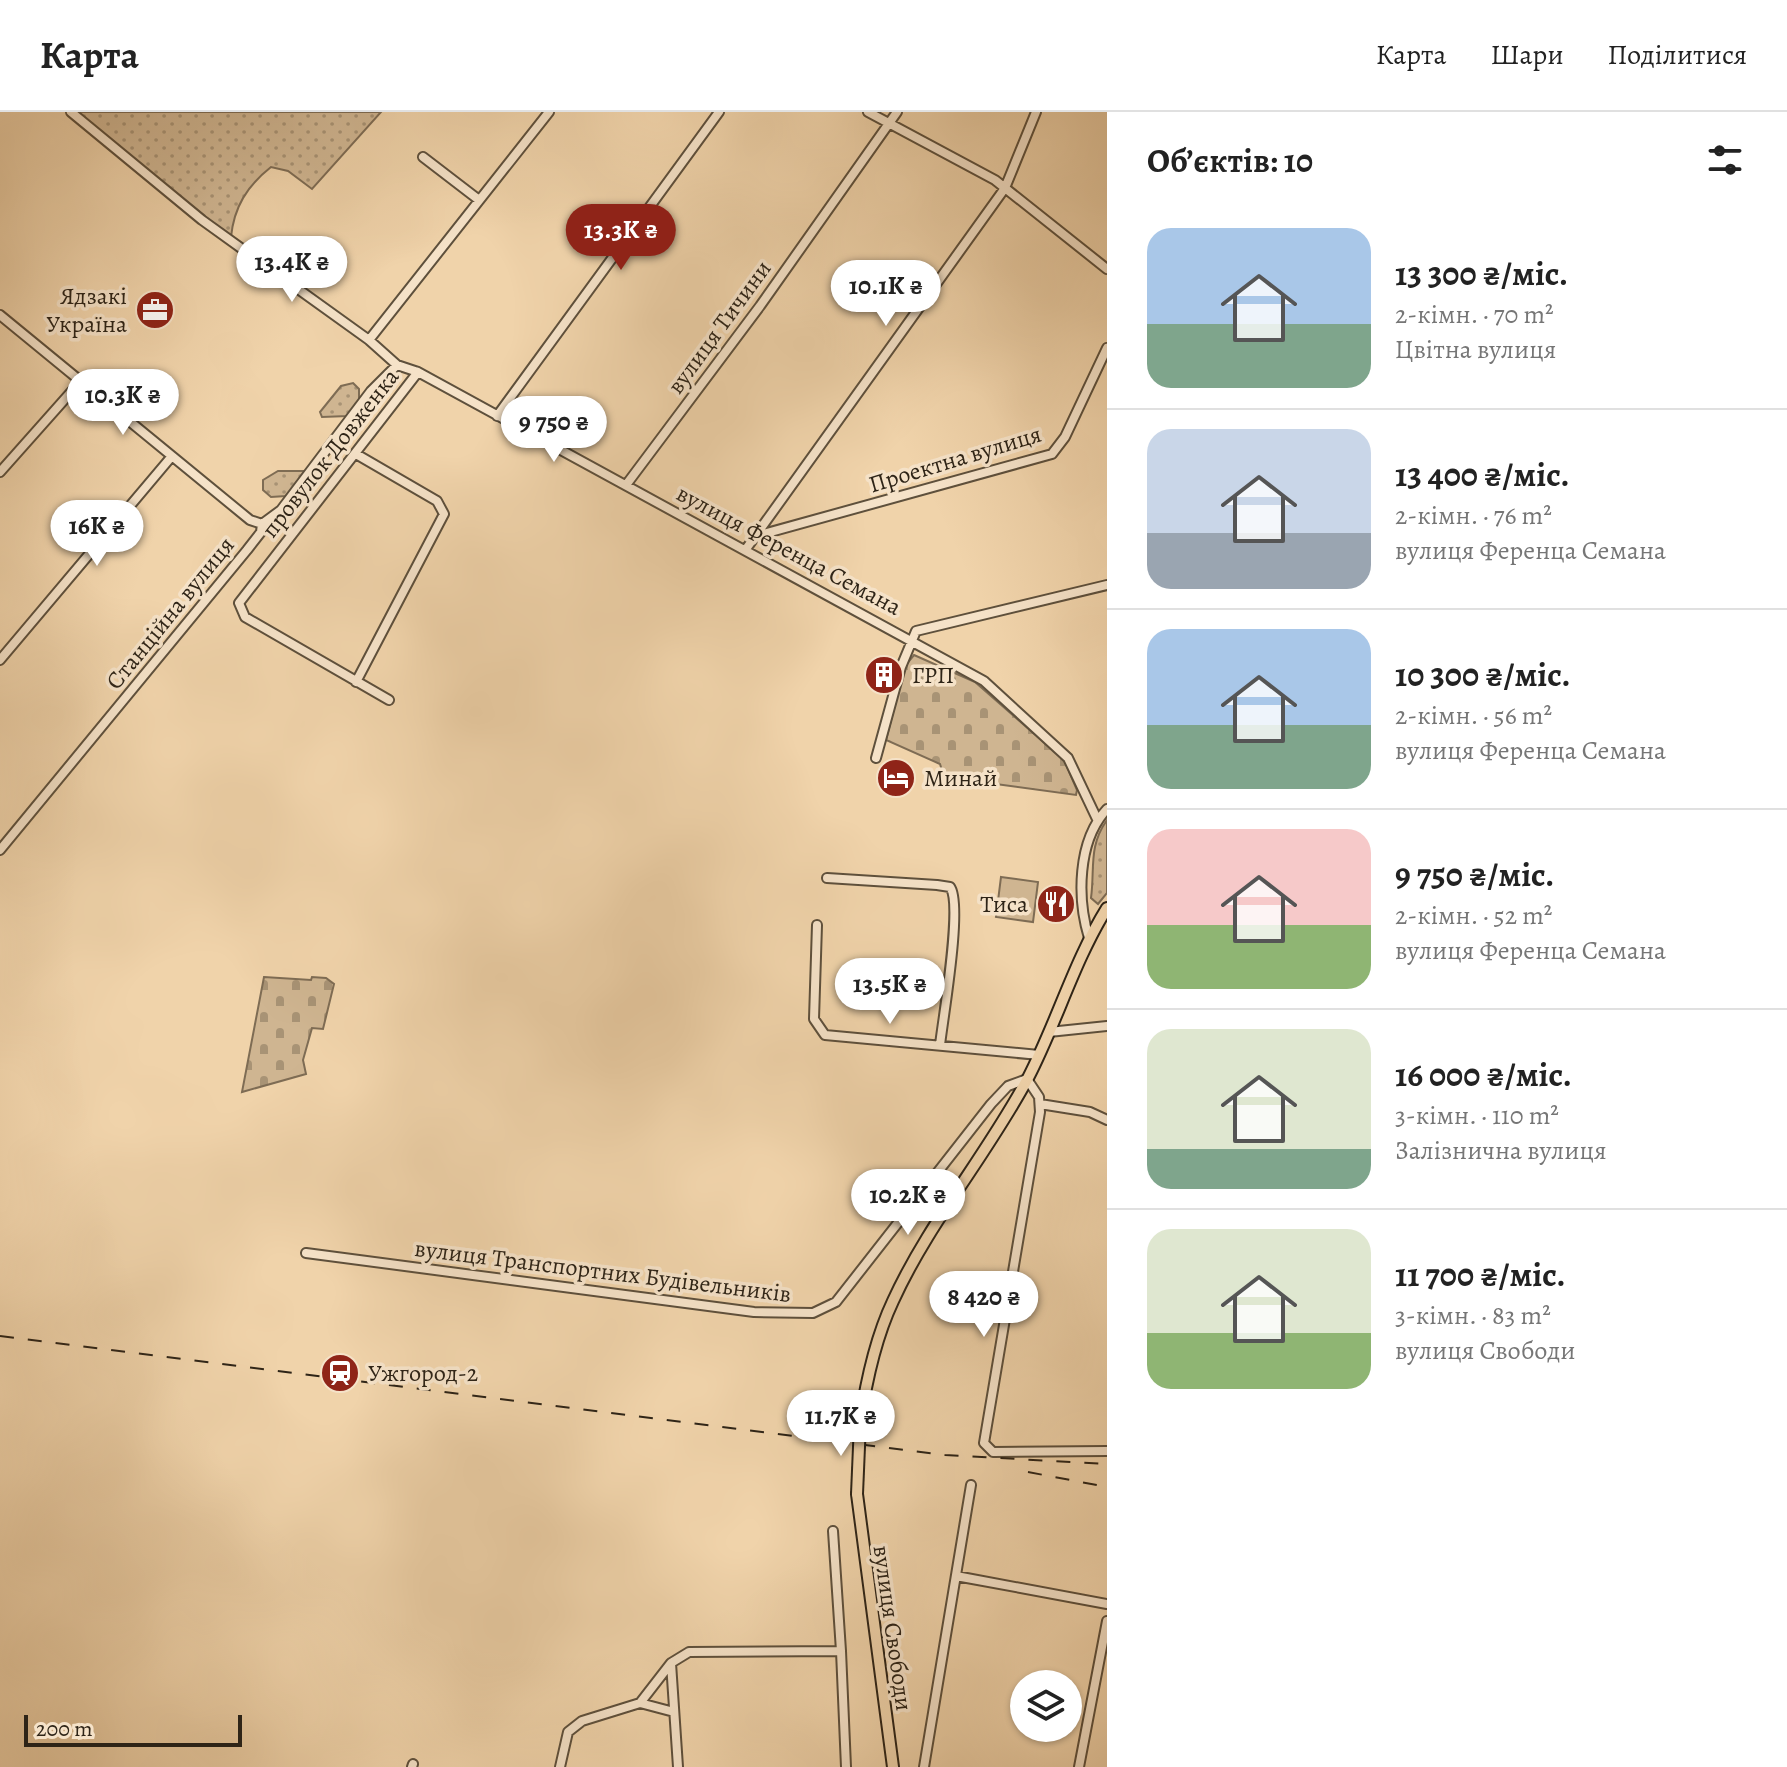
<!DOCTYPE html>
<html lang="uk">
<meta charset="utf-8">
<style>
:root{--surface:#fff;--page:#f6f6f6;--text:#222;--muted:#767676;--line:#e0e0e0;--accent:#8f2418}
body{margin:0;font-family:Alegreya,serif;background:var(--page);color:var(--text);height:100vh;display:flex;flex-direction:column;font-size:30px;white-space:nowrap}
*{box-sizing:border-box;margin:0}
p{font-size:26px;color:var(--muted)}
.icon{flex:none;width:44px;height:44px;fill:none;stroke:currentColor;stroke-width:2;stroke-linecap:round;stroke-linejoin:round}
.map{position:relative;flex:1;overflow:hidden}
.drawer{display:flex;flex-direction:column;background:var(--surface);width:680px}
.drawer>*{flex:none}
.tools{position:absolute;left:1010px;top:1558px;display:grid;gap:16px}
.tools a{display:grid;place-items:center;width:72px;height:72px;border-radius:50%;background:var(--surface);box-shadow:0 2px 6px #0004;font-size:40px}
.scale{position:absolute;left:24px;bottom:20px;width:218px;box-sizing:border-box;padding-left:8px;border:4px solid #2e2417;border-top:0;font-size:22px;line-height:28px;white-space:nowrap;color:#2e2417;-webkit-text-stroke:6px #f5e2c8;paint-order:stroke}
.price{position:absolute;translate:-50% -68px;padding:0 18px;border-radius:28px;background:#fff;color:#222;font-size:26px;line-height:52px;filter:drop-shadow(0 2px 4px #0008)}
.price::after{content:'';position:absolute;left:50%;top:48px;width:24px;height:18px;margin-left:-12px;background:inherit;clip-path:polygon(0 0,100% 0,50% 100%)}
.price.active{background:var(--accent);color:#fff}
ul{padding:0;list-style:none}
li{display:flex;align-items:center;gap:24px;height:200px;padding:0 40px}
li+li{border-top:2px solid var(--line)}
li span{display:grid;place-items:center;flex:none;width:224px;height:160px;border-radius:24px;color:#555}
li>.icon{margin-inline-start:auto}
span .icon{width:96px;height:96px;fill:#fffc;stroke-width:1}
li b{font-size:34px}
h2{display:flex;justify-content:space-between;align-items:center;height:96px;padding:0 40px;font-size:34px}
header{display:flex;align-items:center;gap:48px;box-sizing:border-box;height:112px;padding:0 40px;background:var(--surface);border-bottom:2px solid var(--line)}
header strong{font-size:38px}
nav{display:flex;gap:44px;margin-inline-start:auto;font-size:28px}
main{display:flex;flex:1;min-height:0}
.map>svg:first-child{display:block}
.grass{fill:url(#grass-dots);stroke:#7e6c54;stroke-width:2}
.cemetery{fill:url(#cemetery-stones);stroke:#7e6c54;stroke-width:2}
.pitch{fill:#cfb591;stroke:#7e6c54;stroke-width:2}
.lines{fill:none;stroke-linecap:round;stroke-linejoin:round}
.minor-casing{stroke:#5e503c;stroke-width:12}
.major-casing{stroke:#2e2417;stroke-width:14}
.minor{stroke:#f5e2c8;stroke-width:8}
.major{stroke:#f0d3aa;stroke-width:10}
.rail{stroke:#2e2417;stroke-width:2;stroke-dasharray:14 14;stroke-linecap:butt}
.major-bridge-casing{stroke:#2e2417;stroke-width:14;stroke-linecap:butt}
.major-bridge{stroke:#f0d3aa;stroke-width:10}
.labels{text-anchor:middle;stroke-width:7;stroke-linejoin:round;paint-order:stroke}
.poi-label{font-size:24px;fill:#2e2417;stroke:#f5e2c8;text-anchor:start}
.street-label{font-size:24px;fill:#2e2417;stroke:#f5e2c8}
</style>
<header>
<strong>Карта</strong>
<nav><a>Карта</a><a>Шари</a><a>Поділитися</a></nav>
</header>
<main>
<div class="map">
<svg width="1107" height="1655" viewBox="0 0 1107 1655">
<defs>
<pattern id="grass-dots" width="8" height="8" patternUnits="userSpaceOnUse" patternTransform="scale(2)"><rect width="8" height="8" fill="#cfb591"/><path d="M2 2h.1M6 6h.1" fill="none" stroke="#a89375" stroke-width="1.8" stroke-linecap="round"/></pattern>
<pattern id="cemetery-stones" width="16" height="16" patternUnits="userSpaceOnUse" patternTransform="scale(2)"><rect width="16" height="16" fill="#cfb591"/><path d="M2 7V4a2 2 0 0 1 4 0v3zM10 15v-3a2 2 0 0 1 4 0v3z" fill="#a89375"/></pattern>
</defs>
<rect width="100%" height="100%" fill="#f0d3aa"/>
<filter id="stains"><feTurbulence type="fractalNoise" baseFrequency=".0025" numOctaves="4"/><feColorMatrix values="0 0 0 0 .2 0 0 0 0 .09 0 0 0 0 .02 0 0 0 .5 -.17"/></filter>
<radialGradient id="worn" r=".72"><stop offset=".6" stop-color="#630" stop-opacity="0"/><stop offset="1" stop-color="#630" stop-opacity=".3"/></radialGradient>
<!-- grass -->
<path class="grass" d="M73,0H381L312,77L288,59L271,55C247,74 234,95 231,125Z
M353,271L359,277V292L348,304L322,305L320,300L341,274Z
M307,359L286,384L271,385L263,378V368L278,359Z
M1107,708V781L1098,792L1091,786C1095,758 1088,734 1107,708Z"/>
<!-- cemetery -->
<path class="cemetery" d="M914,543L975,570L1064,648L1077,678L1076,683L944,665L940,652L886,628L905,554Z
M264,865L311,868L312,865L326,866L334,872L323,917L312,916L303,948L306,962L242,980Z"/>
<!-- pitch -->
<path class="pitch" d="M1001,765L1038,770L1033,810L996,805Z"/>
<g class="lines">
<defs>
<path id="minor" d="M71,0L202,108L369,228L397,253L418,260L984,569L1068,646L1097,707
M868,0L995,68L1107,157
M423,45L479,88
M0,203L250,408L262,412
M369,228L549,0
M497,304L719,0
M356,342L437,389L444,402L356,570
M0,360L80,270
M626,373L760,194L897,0
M262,412L281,398L371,279L397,253
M756,424L1052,342L1065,325L1107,236
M746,437L1005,76L1036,0
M0,548L172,344
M389,588L245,505L239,491L418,260
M876,646L901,555L916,519L1107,473
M0,738L247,438L261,420L262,412
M827,766L937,773L950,775C963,792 943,906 940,933
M817,813L814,907L825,923L1039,943
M1089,826C1077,787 1077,729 1107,697
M1049,920L1107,914
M1040,992L1090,1000L1107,1008
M306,1141L754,1200L813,1201L836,1190L991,992L1008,974L1027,967L1039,985L1040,1000L984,1331L993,1340L1107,1339
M833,1419L841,1539
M956,1464L1107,1492
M640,1591L671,1551
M412,1655L413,1652
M560,1655L568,1620L582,1609L640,1591L674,1600
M678,1655L671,1551L689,1540L841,1539L846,1655
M924,1655L971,1373
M1079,1655L1107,1509"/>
<path id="major" d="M860,1311C866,1270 875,1227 893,1189C929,1110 987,1043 1028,966C1057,910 1074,849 1107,796
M857,1382L893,1655"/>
</defs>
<!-- minor casing -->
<use href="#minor" class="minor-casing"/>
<!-- major casing -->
<use href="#major" class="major-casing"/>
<!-- minor -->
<use href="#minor" class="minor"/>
<!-- major -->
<use href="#major" class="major"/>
<!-- rail -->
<path class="rail" d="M0,1224L945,1343L1107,1352
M1028,1360L1107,1375"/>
<defs>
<path id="major-bridge" d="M857,1382L860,1311"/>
</defs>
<!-- major-bridge casing -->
<use href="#major-bridge" class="major-bridge-casing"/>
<!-- major-bridge -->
<use href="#major-bridge" class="major-bridge"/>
</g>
<!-- icons -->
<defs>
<symbol id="office-disc" viewBox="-11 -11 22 22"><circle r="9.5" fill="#8f2418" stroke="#f5e2c8"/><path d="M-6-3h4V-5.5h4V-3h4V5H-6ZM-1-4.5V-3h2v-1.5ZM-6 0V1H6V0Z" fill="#fff"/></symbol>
<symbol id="building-disc" viewBox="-11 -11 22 22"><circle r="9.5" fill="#8f2418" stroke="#f5e2c8"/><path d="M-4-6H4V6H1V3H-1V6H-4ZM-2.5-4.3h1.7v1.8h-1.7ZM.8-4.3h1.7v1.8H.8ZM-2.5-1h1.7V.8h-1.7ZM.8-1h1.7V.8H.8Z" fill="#fff"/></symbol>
<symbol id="hotel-disc" viewBox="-11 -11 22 22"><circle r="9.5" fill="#8f2418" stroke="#f5e2c8"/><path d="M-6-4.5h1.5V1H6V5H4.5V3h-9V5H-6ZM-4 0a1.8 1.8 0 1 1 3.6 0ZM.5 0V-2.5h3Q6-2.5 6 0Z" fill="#fff"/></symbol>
<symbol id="restaurant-disc" viewBox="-11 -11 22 22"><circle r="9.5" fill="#8f2418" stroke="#f5e2c8"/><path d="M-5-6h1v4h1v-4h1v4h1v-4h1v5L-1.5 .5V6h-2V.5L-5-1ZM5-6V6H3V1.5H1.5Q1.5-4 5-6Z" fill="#fff"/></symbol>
<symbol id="station-disc" viewBox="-11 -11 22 22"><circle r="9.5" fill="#8f2418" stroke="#f5e2c8"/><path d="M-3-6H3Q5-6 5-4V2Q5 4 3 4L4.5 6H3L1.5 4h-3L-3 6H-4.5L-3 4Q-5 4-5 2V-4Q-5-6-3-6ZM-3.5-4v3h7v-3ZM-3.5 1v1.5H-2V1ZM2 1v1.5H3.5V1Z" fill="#fff"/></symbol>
</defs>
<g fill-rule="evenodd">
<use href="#office-disc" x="133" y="176" width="44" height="44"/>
<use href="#building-disc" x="862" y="541" width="44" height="44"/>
<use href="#hotel-disc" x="874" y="644" width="44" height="44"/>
<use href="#restaurant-disc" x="1034" y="770" width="44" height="44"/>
<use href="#station-disc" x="318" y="1239" width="44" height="44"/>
</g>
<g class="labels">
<!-- poi labels -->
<g class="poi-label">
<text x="127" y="192" text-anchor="end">Ядзакі<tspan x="127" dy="28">Україна</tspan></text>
<text x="912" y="571">ГРП</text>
<text x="924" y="674">Минай</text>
<text x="1028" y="800" text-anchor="end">Тиса</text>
<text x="368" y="1269">Ужгород-2</text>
</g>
<!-- street labels -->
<g class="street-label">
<text transform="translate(719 215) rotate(-54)" y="8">вулиця Тичини</text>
<text transform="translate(330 341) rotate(-52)" y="8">провулок Довженка</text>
<text transform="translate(955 347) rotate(-17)" y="8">Проектна вулиця</text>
<text transform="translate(789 438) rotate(28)" y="8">вулиця Ференца Семана</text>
<text transform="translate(170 501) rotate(-51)" y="8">Станційна вулиця</text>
<text transform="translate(603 1159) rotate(7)" y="8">вулиця Транспортних Будівельників</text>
<text transform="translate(893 1516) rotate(82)" y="8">вулиця Свободи</text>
</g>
</g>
<rect width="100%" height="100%" filter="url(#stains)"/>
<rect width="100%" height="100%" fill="url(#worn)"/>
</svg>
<div class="tools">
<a><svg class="icon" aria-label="layers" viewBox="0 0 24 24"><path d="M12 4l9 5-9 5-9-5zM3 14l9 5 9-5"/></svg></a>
</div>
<div class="scale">200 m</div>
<b class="price active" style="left:621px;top:160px">13.3K ₴</b>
<b class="price" style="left:292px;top:192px">13.4K ₴</b>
<b class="price" style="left:886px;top:216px">10.1K ₴</b>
<b class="price" style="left:123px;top:325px">10.3K ₴</b>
<b class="price" style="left:554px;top:352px">9 750 ₴</b>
<b class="price" style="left:97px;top:456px">16K ₴</b>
<b class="price" style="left:890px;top:914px">13.5K ₴</b>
<b class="price" style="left:908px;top:1125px">10.2K ₴</b>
<b class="price" style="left:984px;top:1227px">8 420 ₴</b>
<b class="price" style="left:841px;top:1346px">11.7K ₴</b>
</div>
<section class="drawer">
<h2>Об’єктів: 10<svg class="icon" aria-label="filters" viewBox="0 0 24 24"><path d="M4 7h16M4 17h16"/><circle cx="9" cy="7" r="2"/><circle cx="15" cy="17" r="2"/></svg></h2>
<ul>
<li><span style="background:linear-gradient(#a9c7e8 60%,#7fa58c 0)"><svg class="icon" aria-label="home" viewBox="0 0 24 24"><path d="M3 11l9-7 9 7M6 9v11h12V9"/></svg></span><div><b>13 300 ₴/міс.</b><p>2-кімн. · 70 m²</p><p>Цвітна вулиця</p></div></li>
<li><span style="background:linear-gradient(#c9d6e8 65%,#9aa5b1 0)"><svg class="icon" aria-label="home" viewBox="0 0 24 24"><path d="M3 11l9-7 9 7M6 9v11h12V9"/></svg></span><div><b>13 400 ₴/міс.</b><p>2-кімн. · 76 m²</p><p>вулиця Ференца Семана</p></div></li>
<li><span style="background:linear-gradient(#a9c7e8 60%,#7fa58c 0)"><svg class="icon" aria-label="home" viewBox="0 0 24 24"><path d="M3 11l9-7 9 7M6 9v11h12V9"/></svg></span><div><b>10 300 ₴/міс.</b><p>2-кімн. · 56 m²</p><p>вулиця Ференца Семана</p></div></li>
<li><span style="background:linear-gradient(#f6c9c9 60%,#8fb573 0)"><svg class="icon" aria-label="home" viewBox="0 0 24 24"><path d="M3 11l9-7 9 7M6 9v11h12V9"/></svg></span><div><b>9 750 ₴/міс.</b><p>2-кімн. · 52 m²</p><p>вулиця Ференца Семана</p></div></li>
<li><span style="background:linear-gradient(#dfe7d0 75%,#7fa58c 0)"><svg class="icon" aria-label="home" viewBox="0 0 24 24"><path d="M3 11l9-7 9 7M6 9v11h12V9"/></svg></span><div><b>16 000 ₴/міс.</b><p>3-кімн. · 110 m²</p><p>Залізнична вулиця</p></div></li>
<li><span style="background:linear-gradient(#dfe7d0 65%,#8fb573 0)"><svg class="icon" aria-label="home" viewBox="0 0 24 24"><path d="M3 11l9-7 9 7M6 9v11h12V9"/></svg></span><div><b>11 700 ₴/міс.</b><p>3-кімн. · 83 m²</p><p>вулиця Свободи</p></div></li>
</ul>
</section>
</main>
